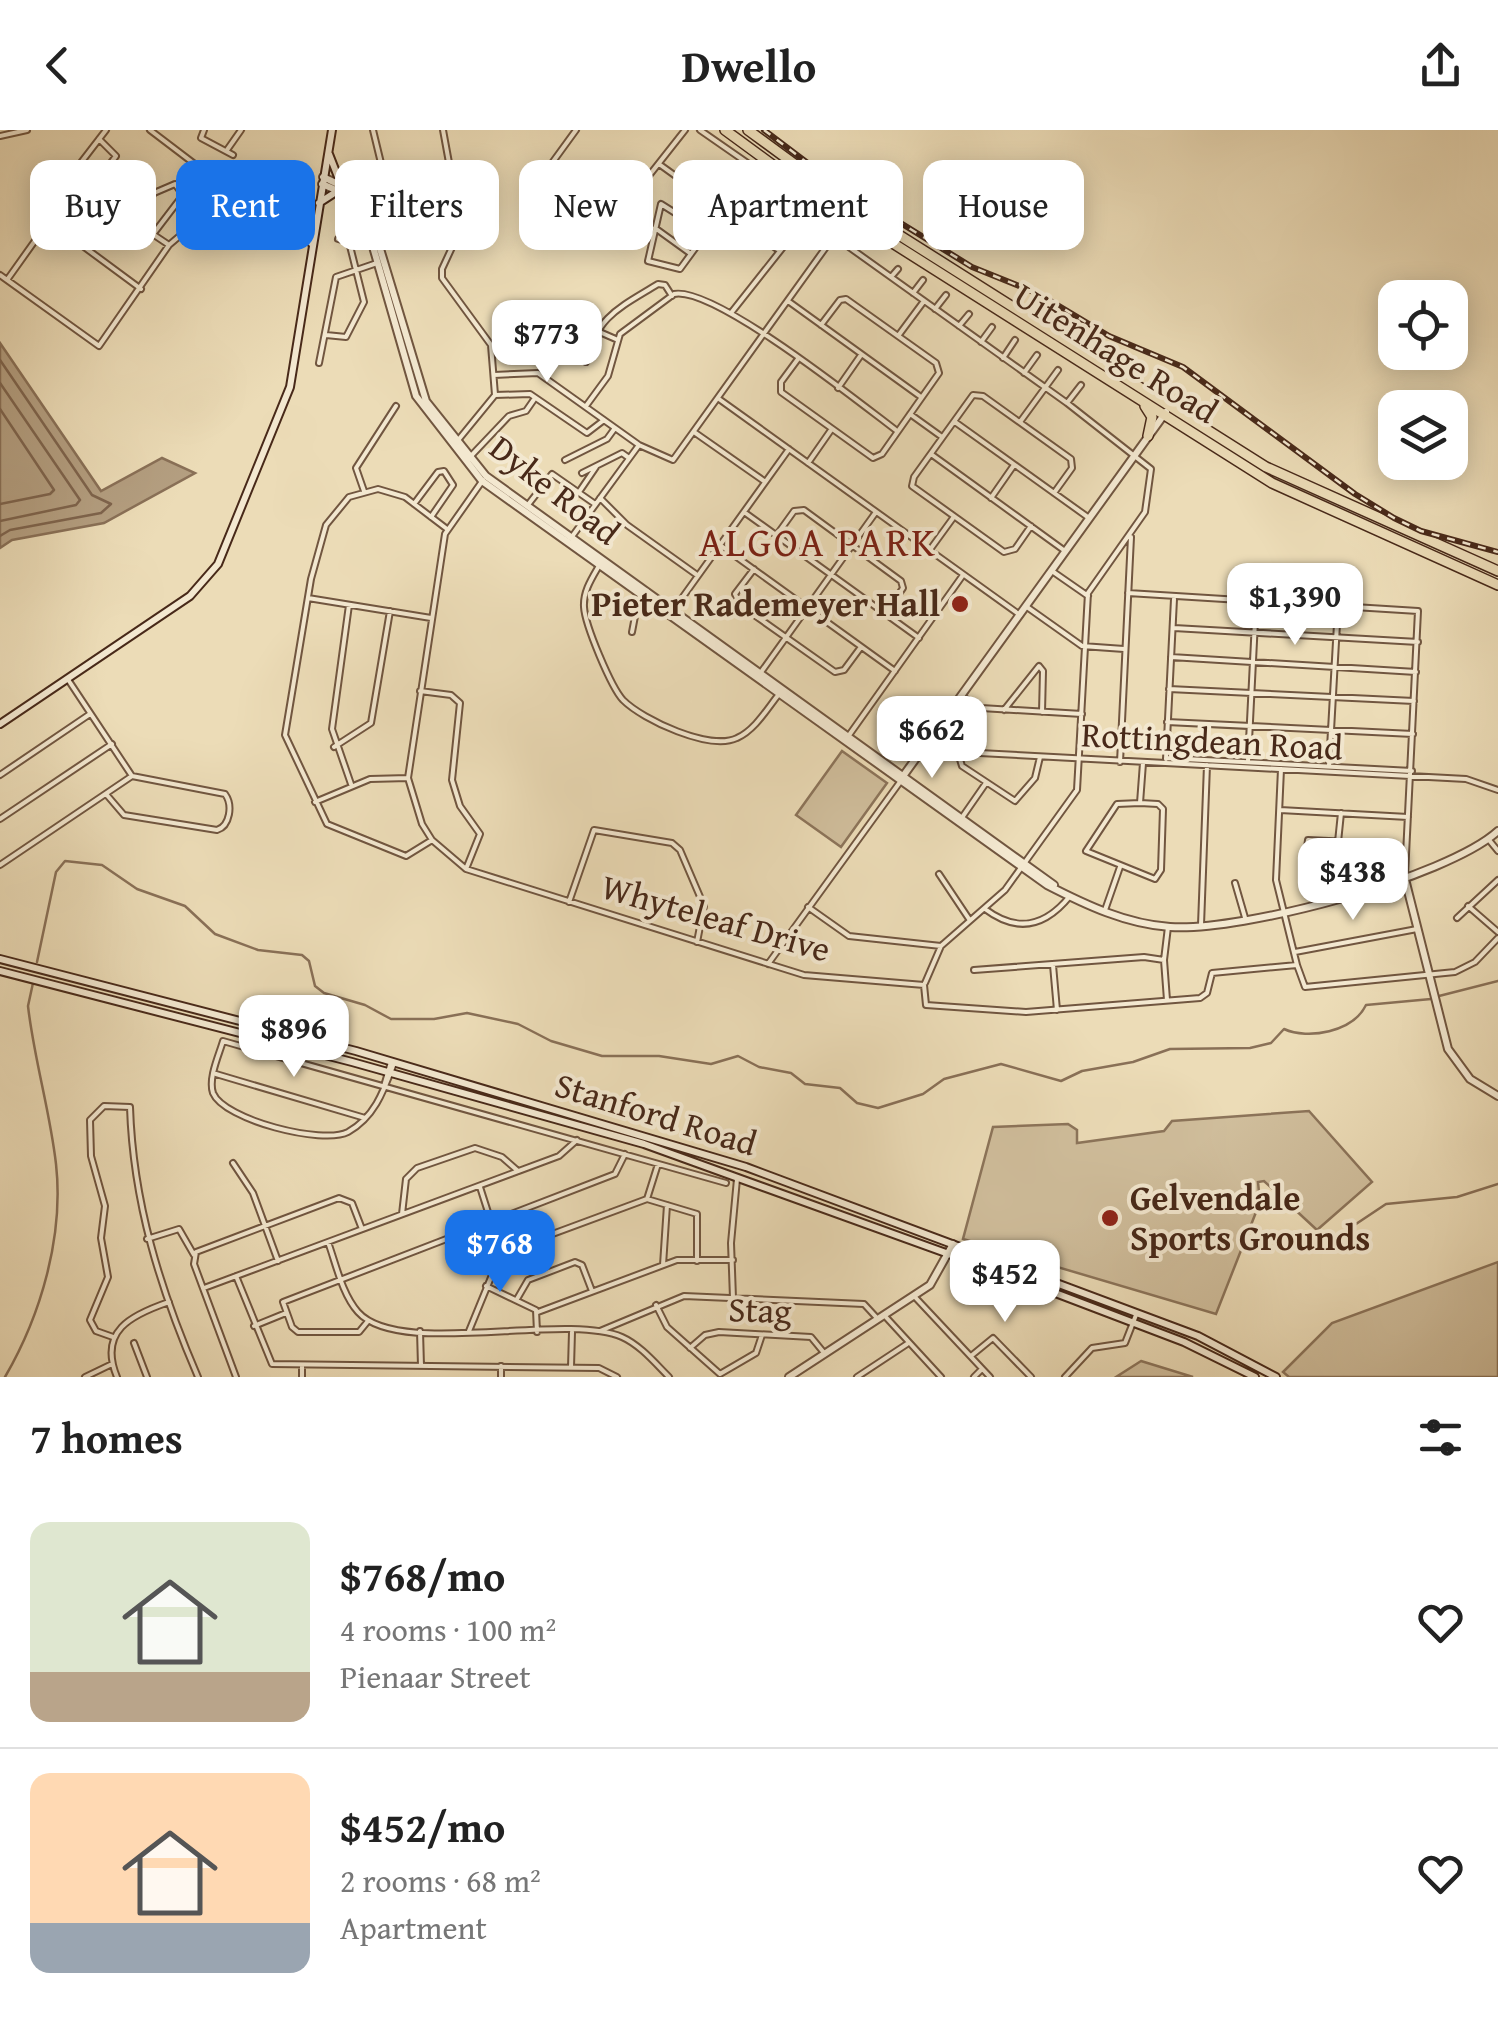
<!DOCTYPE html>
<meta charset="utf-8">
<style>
:root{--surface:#fff;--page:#f2f2f2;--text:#222;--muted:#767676;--line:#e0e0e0;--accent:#1a73e8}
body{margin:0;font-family:"Gentium Book Plus",serif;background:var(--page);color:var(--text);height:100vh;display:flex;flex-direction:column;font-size:38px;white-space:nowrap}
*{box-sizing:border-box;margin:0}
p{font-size:32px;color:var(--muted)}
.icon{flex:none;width:55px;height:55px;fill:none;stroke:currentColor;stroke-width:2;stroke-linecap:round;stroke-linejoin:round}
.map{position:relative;height:1247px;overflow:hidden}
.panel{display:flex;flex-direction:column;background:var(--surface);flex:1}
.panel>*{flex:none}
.hud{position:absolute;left:30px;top:30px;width:1440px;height:90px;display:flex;gap:20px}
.controls{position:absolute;left:1378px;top:150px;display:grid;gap:20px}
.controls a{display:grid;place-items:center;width:90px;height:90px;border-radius:20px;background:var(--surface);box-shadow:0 5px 25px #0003;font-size:50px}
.price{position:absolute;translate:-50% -85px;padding:0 22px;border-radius:20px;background:#fff;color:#222;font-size:32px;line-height:65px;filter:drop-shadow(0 2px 5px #0008)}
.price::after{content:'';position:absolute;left:50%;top:60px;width:30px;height:22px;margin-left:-15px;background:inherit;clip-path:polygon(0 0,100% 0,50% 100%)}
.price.on{background:var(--accent);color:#fff}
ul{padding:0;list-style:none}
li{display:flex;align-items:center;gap:30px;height:250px;padding:0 30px}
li+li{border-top:2px solid var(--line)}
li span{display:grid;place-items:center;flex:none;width:280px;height:200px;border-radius:20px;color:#555}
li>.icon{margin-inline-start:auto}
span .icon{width:120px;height:120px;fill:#fffc;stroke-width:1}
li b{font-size:42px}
h2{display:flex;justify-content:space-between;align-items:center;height:120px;padding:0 30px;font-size:42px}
.chip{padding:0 35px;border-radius:20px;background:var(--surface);box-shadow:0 5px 25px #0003;font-size:35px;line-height:90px}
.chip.on{background:var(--accent);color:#fff}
header{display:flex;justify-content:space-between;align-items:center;height:130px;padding:0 30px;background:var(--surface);font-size:45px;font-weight:600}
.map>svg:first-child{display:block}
.green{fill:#d0be9c;stroke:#8c745a;stroke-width:2.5}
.water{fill:#b49f81;stroke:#897057;stroke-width:2.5}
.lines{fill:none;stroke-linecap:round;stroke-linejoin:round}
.shore{stroke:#7e644d;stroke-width:2.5}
.stream{stroke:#897057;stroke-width:2.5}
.minor-casing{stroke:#715640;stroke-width:8}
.tertiary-casing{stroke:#715640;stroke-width:10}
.secondary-casing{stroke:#482919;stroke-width:10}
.primary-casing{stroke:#482919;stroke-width:12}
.minor{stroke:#f3e8d0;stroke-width:4}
.tertiary{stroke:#f3e8d0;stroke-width:6}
.secondary{stroke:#f3e8d0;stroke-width:6}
.primary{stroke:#ecdcb7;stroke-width:9}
.rail-casing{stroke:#482919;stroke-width:6}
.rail{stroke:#f3e8d0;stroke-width:2.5;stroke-dasharray:8;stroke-linecap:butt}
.poi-dot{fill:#8f2418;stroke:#f3e8d0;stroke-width:4}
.labels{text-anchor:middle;stroke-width:8;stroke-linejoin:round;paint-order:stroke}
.street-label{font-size:35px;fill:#482919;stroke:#f3e8d0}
.poi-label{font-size:35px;font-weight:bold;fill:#482919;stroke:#f3e8d0;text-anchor:end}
.quarter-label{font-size:40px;letter-spacing:2.5px;fill:#7a1f14;stroke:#f3e8d0}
</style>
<header><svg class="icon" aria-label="back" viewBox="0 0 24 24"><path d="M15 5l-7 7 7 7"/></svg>Dwello<svg class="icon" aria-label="share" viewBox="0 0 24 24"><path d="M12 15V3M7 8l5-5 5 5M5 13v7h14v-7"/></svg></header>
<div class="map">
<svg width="1498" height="1247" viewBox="0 0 1498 1247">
<rect width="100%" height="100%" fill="#ecdcb7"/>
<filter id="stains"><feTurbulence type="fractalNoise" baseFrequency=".002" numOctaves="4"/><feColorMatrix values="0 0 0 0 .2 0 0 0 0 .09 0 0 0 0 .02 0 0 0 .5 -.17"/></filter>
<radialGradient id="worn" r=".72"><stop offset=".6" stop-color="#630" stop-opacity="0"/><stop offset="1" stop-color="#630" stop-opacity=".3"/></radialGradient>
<!-- green -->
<path class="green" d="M842,621L887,653L841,717L796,685Z
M1309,981L1372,1052L1317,1100L1264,1051L1258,1052L1260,1072L1216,1184L963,1109L993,997L1068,994L1077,1000V1013L1164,1001L1172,991Z
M1498,1132V1247H1289L1283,1242L1332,1193Z
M1141,1231L1193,1247H1116Z"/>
<!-- water -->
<path class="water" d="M0,213L101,361L162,328L195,343L104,393L12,410L0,418Z"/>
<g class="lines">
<!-- shore -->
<path class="shore" d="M0,230L92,365L111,374L101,383L10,400L0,406
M0,253L80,370L76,375L0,391
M0,279L54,360L50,364L0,374"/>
<!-- stream -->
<path class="stream" d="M37,832L56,742L65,731L102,735L137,759L185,776L215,804L258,820L302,825L309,831L315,856L324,863L365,875L391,889H434L467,883L518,894L551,911L602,926H659L711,934L738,926L759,937L791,943L805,954L840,958L857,973L878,978L923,964L944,949L1001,934L1061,951L1082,941L1133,932L1170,919L1250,918L1271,913L1284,899C1308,910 1353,902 1366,875L1431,869
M1439,866L1498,851
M1326,1114L1386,1074L1457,1067L1498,1054
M5,1247C41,1185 64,1106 56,1034C50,981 34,929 28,876L33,853"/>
<defs>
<path id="minor" d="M150,0L196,35L211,55L241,66L311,114
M204,0L201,8L233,25
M373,0L388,62L385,93L374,98
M443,0L461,98L442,139V148L491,215L495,265L459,309
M576,0L552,33L588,62L644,52L685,0
M700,0L759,41L807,87L1067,273L1151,339L1145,382L1088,463L1077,660L1005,760L941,816L925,853
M0,6L27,0
M227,20L241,0
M659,34L777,119
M69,48L169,115
M89,62L116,26L99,9
M49,91L141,159
M134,94L154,63L175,54L183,65L154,103
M655,98L691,124
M707,103L661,74L648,131L680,139L723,80
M0,145L99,216L169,115L189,98L217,57
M891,147L898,139
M7,150L49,91L53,69L106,0
M913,163L923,150
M788,171L921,267
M935,179L946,165
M731,183L807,87
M959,196L969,184
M595,200L618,210
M326,205L346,207L364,172L349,112L338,109
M898,206L924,171
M981,212L992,197
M1003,228L1015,210
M798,229L781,252V262L873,328L882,324L939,243L936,233L846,169L840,170L821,195
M586,232C597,186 619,178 658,154L665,155L672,166
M319,233L336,147L377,133
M1024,243L1037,225
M494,245L538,243L639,315L673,330L834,106
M838,258L861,225
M495,265L530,264L587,303L604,290
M719,269L1020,485
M1067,273L1081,255
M586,276L608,246L620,204L674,164C714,156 860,273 897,301
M910,284L942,307
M955,292L1089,388
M1020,292L1058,240
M694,302L764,351
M931,324L1065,421
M470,327L509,286L526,281L535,268
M565,330L607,309L615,298
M808,333L831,300
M582,343L622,323L629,328
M483,350L445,404L408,648L422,694L432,710L466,739L804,845L924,855L926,875L1026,882L1200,868L1207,863L1212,843L1297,835L1305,857L1455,842L1475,832L1498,808
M364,361L356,338L396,276
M579,362L596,337
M600,368L627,395L697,445
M991,368L1014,335
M414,374L438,342L444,341L453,355L431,387
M527,376L552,344L595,374
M744,382L919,508
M1031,396L1015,419L1004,422L912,356L914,347L973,265L983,266L1071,329L1072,338L1054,363
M776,406L794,381L804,380L901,451L903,458L886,483
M571,408L639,315
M720,415L895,541
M929,421L953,388
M600,434C592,448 583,461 584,477C585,495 611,557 623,570C643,590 710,621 737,608C755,600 767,579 779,564
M754,439L735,464L740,475L835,542L844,540L861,517
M1052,441L1088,466
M1128,463L1418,481L1405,745
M308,468L431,488
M349,475L332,599L351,654
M1027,477L1082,516L1124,519
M672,482L789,319
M1174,498L1418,512
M632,502L636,481L645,468
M1171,527L1416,542
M759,545L876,382
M69,551L132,646L225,664C233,675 230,696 217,700L124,685L106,664
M1169,559L1414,571
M420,561L451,565L460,573L452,650L460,676L480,704L466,739
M961,566L981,578L1082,584
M1004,580L1039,536L1043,541L1042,582
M1167,592L1413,604
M937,599L965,621
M847,608L963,445
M334,617L371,593L390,481
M922,620L1466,649L1498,660
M958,623L962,636L1015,671L1035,648L1040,627
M1166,628L1412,641
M1166,629L1174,469
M1248,631L1256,471
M1120,632L1131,407
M1329,636L1338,476
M1281,639L1276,750L1297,835
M0,645L90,584
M315,672L370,649L408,648
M1140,673L1158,674L1163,679L1161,740L1155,749L1086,721L1117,674Z
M1140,673L1143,633
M1280,680L1408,687
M0,689L112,614
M961,689L986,653
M432,710L406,726L327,694L285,605L311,449L326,395L349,367L378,359L405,367L447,399
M1489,710L1498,721
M1338,712L1341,683
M1370,713L1308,710L1305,732L1308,735L1350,724H1372
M0,735L132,646
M939,744L969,789
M1235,753L1246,791
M569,772L594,700L672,713L680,720L704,776L697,812
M1468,776L1498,802
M808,777L849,806L941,816
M985,779C1017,803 1045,797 1070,766
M1105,780L1120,737
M1457,788L1498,750
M1201,795L1207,635
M1295,822L1417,799
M768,834L900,652
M1053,835L1057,880
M974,840L1144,827L1164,830
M1167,870L1164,830L1168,797
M394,933C384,960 375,987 348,1002C323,1015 224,990 213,963C208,948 219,925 223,911L726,1053
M216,944L365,988
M384,956L391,932
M233,1033L253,1063L278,1131
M480,1057L501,1123
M647,1069L697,1084V1131
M402,1084L406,1049L417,1038L475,1018L502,1027L518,1041
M147,1109L179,1099L194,1125
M328,1112C336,1134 342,1164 358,1182C399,1228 563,1182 622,1207C640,1215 655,1233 669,1247
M663,1135L667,1075
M236,1146L272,1234L599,1238L617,1247
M486,1156L536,1180L537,1202
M204,1158L559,1026L577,1010
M914,1166L990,1247
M733,1168L731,1113L737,1049
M517,1169L528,1150L575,1132L582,1135L592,1161
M656,1175L667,1197L720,1244L756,1223L762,1205
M538,1182L677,1130H733
M884,1185L941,1247
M368,1191L359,1202H298L292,1197L283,1172L615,1044L625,1024
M254,1196L286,1183
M420,1201L421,1236
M469,1201L501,1123L647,1069L658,1034
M600,1201L684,1166L864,1174L876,1187
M113,1207L96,1201L90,1190L108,1147L101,1108L105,1076L91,1026L90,990L104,976L130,977C133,1072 160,1159 198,1247
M134,1213L147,1247
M690,1218L705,1205L719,1202L811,1207L825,1224
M971,1226L993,1208L1031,1247
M571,1237L572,1202
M85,1247L112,1234
M117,1247C98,1201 131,1185 169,1172
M236,1247L194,1134L196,1122L339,1068L352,1073L362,1099
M302,1247V1235
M501,1247V1236
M857,1247L907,1214
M974,1247L982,1239
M1065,1247L1092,1218L1125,1213L1136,1185"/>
<path id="tertiary" d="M323,47L353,61L368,79L426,271L486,346L1054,755
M322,54L345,64L363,82L416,266L482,351L1047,755C1086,775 1126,794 1170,797C1241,802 1446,748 1498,701
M901,649L1166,282
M1405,749L1448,919L1470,949L1498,966
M789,1247L930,1155L953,1114"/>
<path id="secondary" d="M329,24L340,52
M319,73L339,60
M0,594L190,466L218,434L290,257L332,0
M0,829L356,921L746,1037L1198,1206L1276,1247
M0,841L352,932L644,1014L1029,1153L1184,1212L1255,1247"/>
<path id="primary" d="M725,0L793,50L1272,353L1498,455
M748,0L842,69L1266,337L1498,441
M1145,276L1152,287L1148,306"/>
</defs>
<!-- minor casing -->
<use href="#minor" class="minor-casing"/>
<!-- tertiary casing -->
<use href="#tertiary" class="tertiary-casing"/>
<!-- secondary casing -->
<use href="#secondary" class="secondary-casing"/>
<!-- primary casing -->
<use href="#primary" class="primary-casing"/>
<!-- minor -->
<use href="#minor" class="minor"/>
<!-- tertiary -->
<use href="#tertiary" class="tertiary"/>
<!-- secondary -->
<use href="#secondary" class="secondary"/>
<!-- primary -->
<use href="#primary" class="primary"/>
<defs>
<path id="rail" d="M764,0L826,47L972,137L1039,164L1109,206L1183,237L1355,364L1394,388L1421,401L1498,422"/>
</defs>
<!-- rail casing -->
<use href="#rail" class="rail-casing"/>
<!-- rail -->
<use href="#rail" class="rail"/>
</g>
<!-- markers -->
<g class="poi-dot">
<circle cx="960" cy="474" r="10"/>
<circle cx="1110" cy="1088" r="10"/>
</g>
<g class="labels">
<!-- street labels -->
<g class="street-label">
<text transform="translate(1116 223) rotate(32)" y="12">Uitenhage Road</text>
<text transform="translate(555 360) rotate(38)" y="12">Dyke Road</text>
<text transform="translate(1212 611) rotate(3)" y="12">Rottingdean Road</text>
<text transform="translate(716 788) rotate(16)" y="12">Whyteleaf Drive</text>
<text transform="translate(656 984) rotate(17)" y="12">Stanford Road</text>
<text transform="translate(760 1180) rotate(2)" y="12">Stag</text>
</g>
<!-- poi labels -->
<g class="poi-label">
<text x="940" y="486">Pieter Rademeyer Hall</text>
<text x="1130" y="1080" text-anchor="start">Gelvendale<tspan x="1130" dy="40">Sports Grounds</tspan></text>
</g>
<!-- quarter labels -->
<g class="quarter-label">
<text x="818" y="426">ALGOA PARK</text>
</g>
</g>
<rect width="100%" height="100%" filter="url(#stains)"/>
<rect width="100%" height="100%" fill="url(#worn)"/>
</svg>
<div class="controls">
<a><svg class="icon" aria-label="locate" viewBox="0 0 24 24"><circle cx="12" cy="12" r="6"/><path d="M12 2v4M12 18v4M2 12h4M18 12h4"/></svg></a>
<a><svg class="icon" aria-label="layers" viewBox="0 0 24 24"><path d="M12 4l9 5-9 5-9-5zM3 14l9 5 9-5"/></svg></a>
</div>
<b class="price" style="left:547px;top:255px">$773</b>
<b class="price" style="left:1295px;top:518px">$1,390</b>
<b class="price" style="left:932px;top:651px">$662</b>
<b class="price" style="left:1353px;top:793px">$438</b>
<b class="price" style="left:294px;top:950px">$896</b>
<b class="price on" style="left:500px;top:1165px">$768</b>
<b class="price" style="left:1005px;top:1195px">$452</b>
<div class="hud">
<a class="chip">Buy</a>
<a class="chip on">Rent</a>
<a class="chip">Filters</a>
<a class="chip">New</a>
<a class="chip">Apartment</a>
<a class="chip">House</a>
</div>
</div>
<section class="panel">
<h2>7 homes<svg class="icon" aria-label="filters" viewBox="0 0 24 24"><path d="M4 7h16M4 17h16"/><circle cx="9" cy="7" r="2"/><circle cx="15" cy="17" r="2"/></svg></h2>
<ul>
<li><span style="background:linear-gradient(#dfe7d0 75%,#b9a48a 0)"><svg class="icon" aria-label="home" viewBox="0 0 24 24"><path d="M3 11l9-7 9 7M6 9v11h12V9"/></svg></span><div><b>$768/mo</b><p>4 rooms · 100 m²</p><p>Pienaar Street</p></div><svg class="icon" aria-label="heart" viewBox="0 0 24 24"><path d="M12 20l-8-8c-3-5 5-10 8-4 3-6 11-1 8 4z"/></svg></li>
<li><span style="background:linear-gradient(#ffd9b3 75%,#9aa5b1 0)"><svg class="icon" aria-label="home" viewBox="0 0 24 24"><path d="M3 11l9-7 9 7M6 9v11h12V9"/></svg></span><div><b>$452/mo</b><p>2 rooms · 68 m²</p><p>Apartment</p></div><svg class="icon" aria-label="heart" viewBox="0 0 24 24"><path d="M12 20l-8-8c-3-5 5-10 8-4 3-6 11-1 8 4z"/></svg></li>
</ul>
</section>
